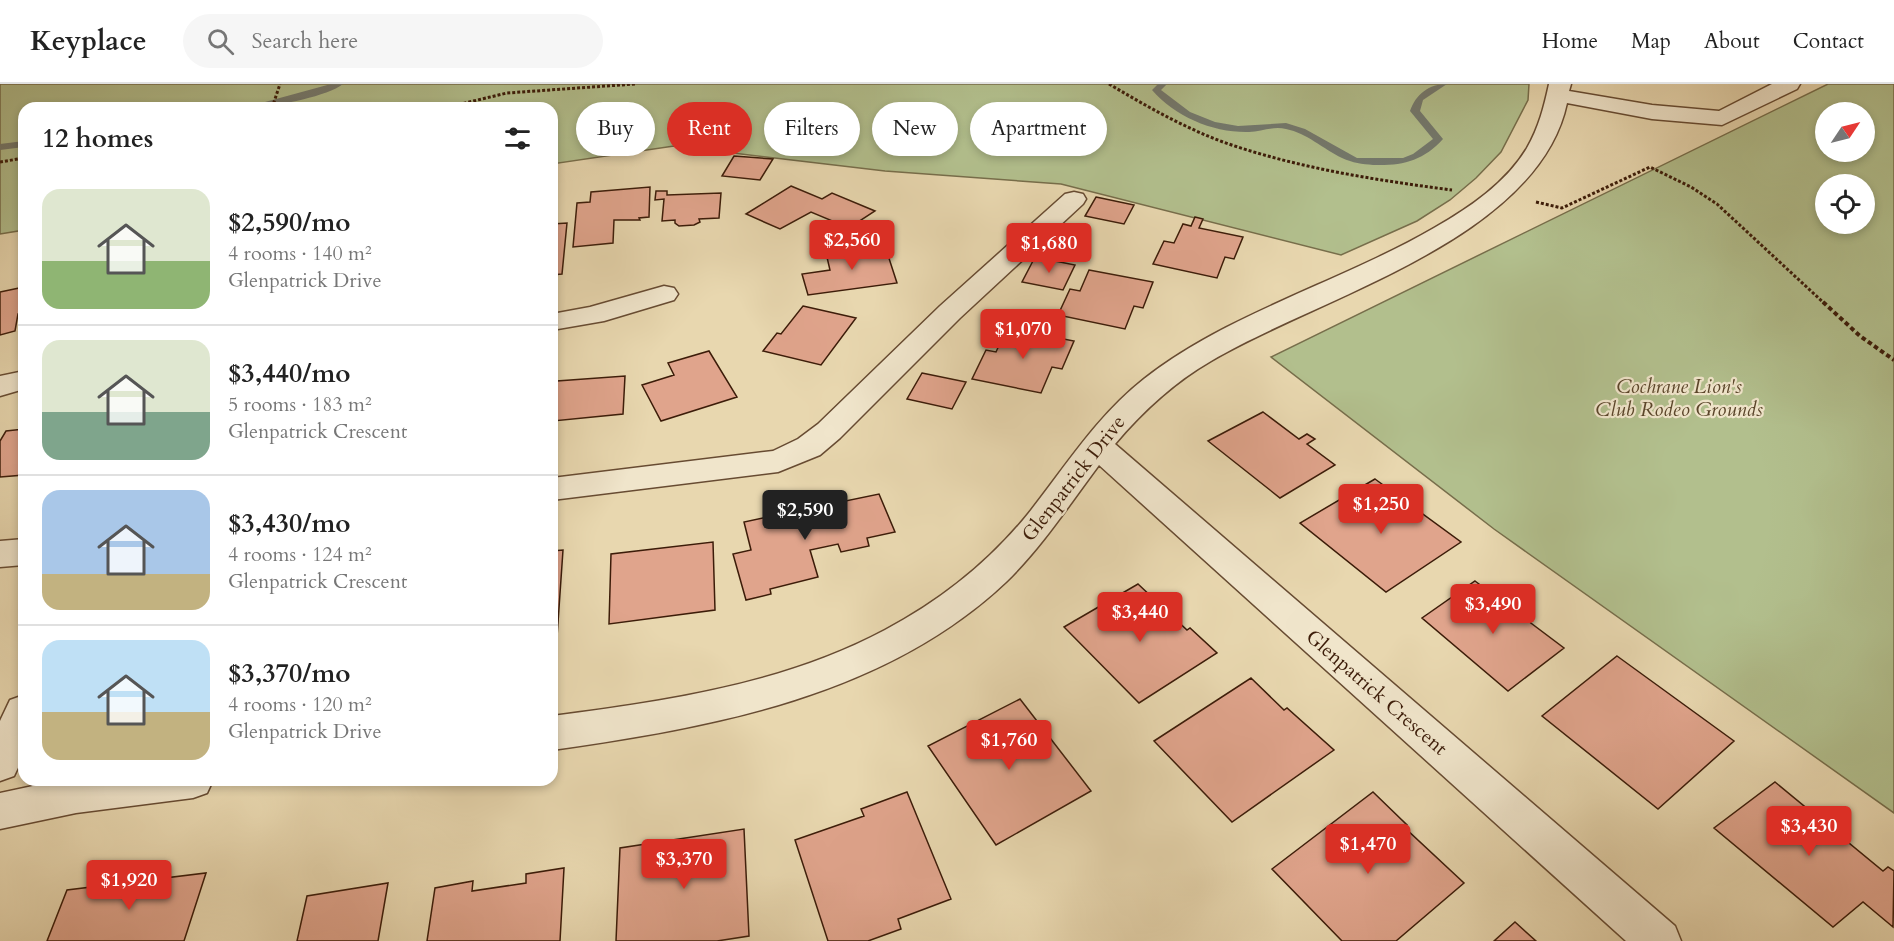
<!DOCTYPE html>
<meta charset="utf-8">
<style>
:root{--surface:#fff;--page:#f6f6f6;--text:#222;--muted:#767676;--line:#e0e0e0;--accent:#d93025}
body{margin:0;font-family:Cardo,serif;background:var(--page);color:var(--text);height:100vh;display:flex;flex-direction:column;font-size:22px;white-space:nowrap}
*{box-sizing:border-box;margin:0}
p{font-size:20px;color:var(--muted)}
.icon{flex:none;width:33px;height:33px;fill:none;stroke:currentColor;stroke-width:2;stroke-linecap:round;stroke-linejoin:round}
.map{position:relative;flex:1;overflow:hidden}
.details{position:absolute;left:18px;top:18px;width:540px;height:684px;display:flex;flex-direction:column;background:var(--surface);border-radius:18px;box-shadow:0 3px 9px #0003}
.details>*{flex:none}
.top-card{position:absolute;left:576px;top:18px;width:570px;height:54px;display:flex;gap:12px}
.needle{width:39px;rotate:55deg}
.buttons{position:absolute;left:1815px;top:18px;display:grid;gap:12px}
.buttons a{display:grid;place-items:center;width:60px;height:60px;border-radius:50%;background:var(--surface);box-shadow:0 3px 9px #0003;font-size:30px}
.price{position:absolute;translate:-50% -51px;padding:0 14px;border-radius:6px;background:var(--accent);color:#fff;font-size:20px;line-height:39px;filter:drop-shadow(0 2px 3px #0008)}
.price::after{content:'';position:absolute;left:50%;top:36px;width:18px;height:14px;margin-left:-9px;background:inherit;clip-path:polygon(0 0,100% 0,50% 100%)}
.price.current{background:#222;color:#fff}
ul{padding:0;list-style:none}
li{display:flex;align-items:center;gap:18px;height:150px;padding:0 24px}
li+li{border-top:2px solid var(--line)}
li span{display:grid;place-items:center;flex:none;width:168px;height:120px;border-radius:18px;color:#555}
li>.icon{margin-inline-start:auto}
span .icon{width:72px;height:72px;fill:#fffc;stroke-width:1}
li b{font-size:26px}
h2{display:flex;justify-content:space-between;align-items:center;height:72px;padding:0 24px;font-size:26px}
.pill{padding:0 21px;border-radius:27px;background:var(--surface);box-shadow:0 3px 9px #0003;font-size:21px;line-height:54px}
.pill.current{background:var(--accent);color:#fff}
header{display:flex;align-items:center;gap:36px;box-sizing:border-box;height:84px;padding:0 30px;background:var(--surface);border-bottom:2px solid var(--line)}
header strong{font-size:28px}
nav{display:flex;gap:33px;margin-inline-start:auto;font-size:21px}
.search{width:420px;height:54px;background:var(--page);display:flex;align-items:center;gap:15px;box-sizing:border-box;padding:0 21px;border-radius:33px;color:var(--muted);font-size:22px}
.map>svg:first-child{display:block}
.green{fill:#b2bf8d;stroke:#776e4b;stroke-width:1.5;fill-rule:evenodd}
.lines{fill:none;stroke-linecap:round;stroke-linejoin:round}
.stream{fill:#747a6f;fill-rule:evenodd}
.building{fill:#e0a48c;stroke:#3c1c09;stroke-width:1.5}
.minor-casing{stroke:#674b32;stroke-width:3}
.path-far1{stroke:#3c1c09;stroke-width:3;stroke-dasharray:3 2;stroke-linecap:butt}
.path{stroke:#3c1c09;stroke-width:4;stroke-dasharray:4.5 3;stroke-linecap:butt}
.minor{fill:#f0e5cb;fill-rule:evenodd}
.labels{text-anchor:middle;stroke-width:4.5;stroke-linejoin:round;paint-order:stroke}
.park-label{font-size:20px;font-style:italic;fill:#5a452a;stroke:#f0e5cb}
.street-label{font-size:20px;fill:#3c1c09;stroke:#f0e5cb}
</style>
<header>
<strong>Keyplace</strong>
<div class="search"><svg class="icon" aria-label="search" viewBox="0 0 24 24"><circle cx="10" cy="10" r="6"/><path d="M15 15l6 6"/></svg>Search here</div>
<nav><a>Home</a><a>Map</a><a>About</a><a>Contact</a></nav>
</header>
<div class="map">
<svg width="1894" height="857" viewBox="0 0 1894 857">
<rect width="100%" height="100%" fill="#e8d7af"/>
<filter id="stains"><feTurbulence type="fractalNoise" baseFrequency=".00333" numOctaves="4"/><feColorMatrix values="0 0 0 0 .2 0 0 0 0 .09 0 0 0 0 .02 0 0 0 .5 -.17"/></filter>
<radialGradient id="worn" r=".72"><stop offset=".6" stop-color="#630" stop-opacity="0"/><stop offset="1" stop-color="#630" stop-opacity=".3"/></radialGradient>
<!-- green -->
<path class="green" d="M0,0H1529L1528,16L1501,68L1476,94L1450,116L1417,137L1341,171L1061,100L885,87L674,62L552,80V24H24V146L0,150Z
M1828,0H1894V729L1494,445L1271,273ZM1864,28V68H1826V28ZM1864,100V140H1826V100Z"/>
<g class="lines">
<!-- stream -->
<path class="stream" d="M331,0H343C325,14 266,24 243,24Z
M1158,0H1167L1161,6L1190,28L1215,38L1238,42L1286,39L1305,45L1357,74H1403L1413,70L1433,55L1410,27C1416,10 1429,0 1447,0L1423,16L1420,27L1443,55C1423,77 1402,82 1373,81C1362,80 1353,79 1342,74C1323,65 1307,49 1286,45C1274,42 1262,47 1249,48C1214,49 1175,33 1152,6Z
M24,57V63L0,66V60Z"/>
</g>
<!-- building -->
<path class="building" d="M734,72L773,75L760,96L722,92Z
M791,102L822,115L832,109L875,127L849,144L811,128L780,145L746,130Z
M650,103L649,133L639,134L640,136H614L613,159L573,163L577,119L590,118L591,108Z
M656,107H667V111L721,109L719,134L699,135L700,138L694,141L679,142L675,139V136L662,137L664,115L655,116Z
M1096,113L1134,121L1124,140L1085,132Z
M1195,133L1203,135L1199,144L1243,153L1234,175L1225,173L1217,194L1153,180L1164,157L1174,159L1183,140L1191,142Z
M567,139L562,190L552,191V140Z
M885,162L897,199L808,211L802,190L830,186L826,169Z
M1035,173L1075,181L1063,206L1022,198Z
M1089,186L1153,198L1143,224L1134,222L1125,245L1058,231L1070,205L1080,207Z
M24,203V229L18,230L15,247L0,251V208Z
M803,222L856,234L821,281L763,267L777,249L781,250Z
M1007,244L1074,257L1062,285L1052,283L1041,309L972,295L986,266L996,268Z
M709,267L737,313L661,337L642,301L674,291L668,279Z
M922,289L966,298L952,325L907,315Z
M625,292L623,330L553,337L557,297Z
M1263,328L1299,355L1307,350L1315,355L1307,360L1335,381L1280,414L1208,357Z
M24,345V391L0,393V357L6,347Z
M1375,395L1461,458L1386,508L1300,439Z
M879,410L895,448L867,454L869,462L841,468L838,460L810,466L818,493L770,505L771,510L746,516L733,470L751,466L744,438Z
M713,458L715,526L609,540L611,470Z
M563,466L557,553H552V467Z
M1475,497L1564,564L1508,607L1422,534Z
M1138,500L1187,546L1190,544L1217,569L1139,619L1064,543Z
M1617,572L1734,657L1658,725L1542,632Z
M1251,594L1284,626L1287,624L1334,666L1232,738L1154,657Z
M1020,615L1091,707L996,761L928,662Z
M1775,698L1883,787L1888,783L1894,787L1893,843L1863,818L1833,843L1714,744Z
M907,708L951,815L898,835L901,845L868,857H828L795,756L864,732L861,725Z
M1373,708L1407,741L1404,743L1464,799L1396,857H1342L1272,785Z
M744,745L749,852L717,857H616L620,764Z
M564,784L560,857H427L435,804L473,797L472,807L526,799V790Z
M206,789L184,857H47L67,806Z
M388,799L378,857H297L307,812Z
M1515,838L1536,857H1494Z"/>
<g class="lines">
<defs>
<path id="minor" d="M1549,0H1571L1569,7L1652,21L1719,27L1772,0H1800L1797,5L1722,41L1652,35L1567,19C1538,156 1318,213 1211,277C1173,299 1143,327 1115,360L1675,842L1681,857H1626L1099,381C1069,421 1042,463 1006,498C884,613 712,643 552,666V632C666,617 782,601 885,546C940,517 989,478 1028,430C1066,382 1096,333 1144,295C1226,230 1343,197 1434,144C1469,124 1506,99 1527,64C1539,43 1544,23 1549,0Z
M1074,108L1083,110L1086,115L1083,120L960,234L840,354L820,371L778,388L552,416V394L773,367L798,355L818,340L940,222L1065,110Z
M664,202L674,204L678,210L674,216L604,237L552,246V230L590,223Z
M24,287V305L0,312V292Z
M24,455V481L0,483V457Z
M24,611V671L14,692L0,697V637L10,616Z
M61,696H213L207,709L193,714L76,729L0,745V709Z"/>
</defs>
<!-- minor casing -->
<use href="#minor" class="minor-casing"/>
<!-- path-far1 -->
<path class="path-far1" d="M1109,0C1146,22 1183,43 1223,58C1297,84 1375,96 1452,106
M272,24L280,0
M444,24L507,9L635,0
M0,78L24,74
M1536,118L1562,124L1650,83L1691,103L1717,120L1825,220"/>
<!-- path -->
<path class="path" d="M1823,218L1860,252L1894,276"/>
<!-- minor -->
<use href="#minor" class="minor"/>
</g>
<g class="labels">
<!-- park labels -->
<g class="park-label">
<text x="1679" y="309">Cochrane Lion's<tspan x="1679" dy="23">Club Rodeo Grounds</tspan></text>
</g>
<!-- street labels -->
<g class="street-label">
<text transform="translate(1073 394) rotate(-52)" y="7">Glenpatrick Drive</text>
<text transform="translate(1377 608) rotate(41)" y="7">Glenpatrick Crescent</text>
</g>
</g>
<rect width="100%" height="100%" filter="url(#stains)"/>
<rect width="100%" height="100%" fill="url(#worn)"/>
</svg>
<div class="buttons">
<a><svg class="needle" viewBox="-14 -14 28 28"><path d="M0-13l5 13h-10z" fill="#e53935"/><path d="M0 13l5-13h-10z" fill="#767676"/></svg></a>
<a><svg class="icon" aria-label="locate" viewBox="0 0 24 24"><circle cx="12" cy="12" r="6"/><path d="M12 2v4M12 18v4M2 12h4M18 12h4"/></svg></a>
</div>
<b class="price" style="left:852px;top:187px">$2,560</b>
<b class="price" style="left:1049px;top:190px">$1,680</b>
<b class="price" style="left:1023px;top:276px">$1,070</b>
<b class="price" style="left:1381px;top:451px">$1,250</b>
<b class="price current" style="left:805px;top:457px">$2,590</b>
<b class="price" style="left:1493px;top:551px">$3,490</b>
<b class="price" style="left:1140px;top:559px">$3,440</b>
<b class="price" style="left:1009px;top:687px">$1,760</b>
<b class="price" style="left:1809px;top:773px">$3,430</b>
<b class="price" style="left:1368px;top:791px">$1,470</b>
<b class="price" style="left:684px;top:806px">$3,370</b>
<b class="price" style="left:129px;top:827px">$1,920</b>
<div class="top-card">
<a class="pill">Buy</a>
<a class="pill current">Rent</a>
<a class="pill">Filters</a>
<a class="pill">New</a>
<a class="pill">Apartment</a>
</div>
<section class="details">
<h2>12 homes<svg class="icon" aria-label="filters" viewBox="0 0 24 24"><path d="M4 7h16M4 17h16"/><circle cx="9" cy="7" r="2"/><circle cx="15" cy="17" r="2"/></svg></h2>
<ul>
<li><span style="background:linear-gradient(#dfe7d0 60%,#8fb573 0)"><svg class="icon" aria-label="home" viewBox="0 0 24 24"><path d="M3 11l9-7 9 7M6 9v11h12V9"/></svg></span><div><b>$2,590/mo</b><p>4 rooms · 140 m²</p><p>Glenpatrick Drive</p></div></li>
<li><span style="background:linear-gradient(#dfe7d0 60%,#7fa58c 0)"><svg class="icon" aria-label="home" viewBox="0 0 24 24"><path d="M3 11l9-7 9 7M6 9v11h12V9"/></svg></span><div><b>$3,440/mo</b><p>5 rooms · 183 m²</p><p>Glenpatrick Crescent</p></div></li>
<li><span style="background:linear-gradient(#a9c7e8 70%,#c2b280 0)"><svg class="icon" aria-label="home" viewBox="0 0 24 24"><path d="M3 11l9-7 9 7M6 9v11h12V9"/></svg></span><div><b>$3,430/mo</b><p>4 rooms · 124 m²</p><p>Glenpatrick Crescent</p></div></li>
<li><span style="background:linear-gradient(#bfe0f5 60%,#c2b280 0)"><svg class="icon" aria-label="home" viewBox="0 0 24 24"><path d="M3 11l9-7 9 7M6 9v11h12V9"/></svg></span><div><b>$3,370/mo</b><p>4 rooms · 120 m²</p><p>Glenpatrick Drive</p></div></li>
</ul>
</section>
</div>
